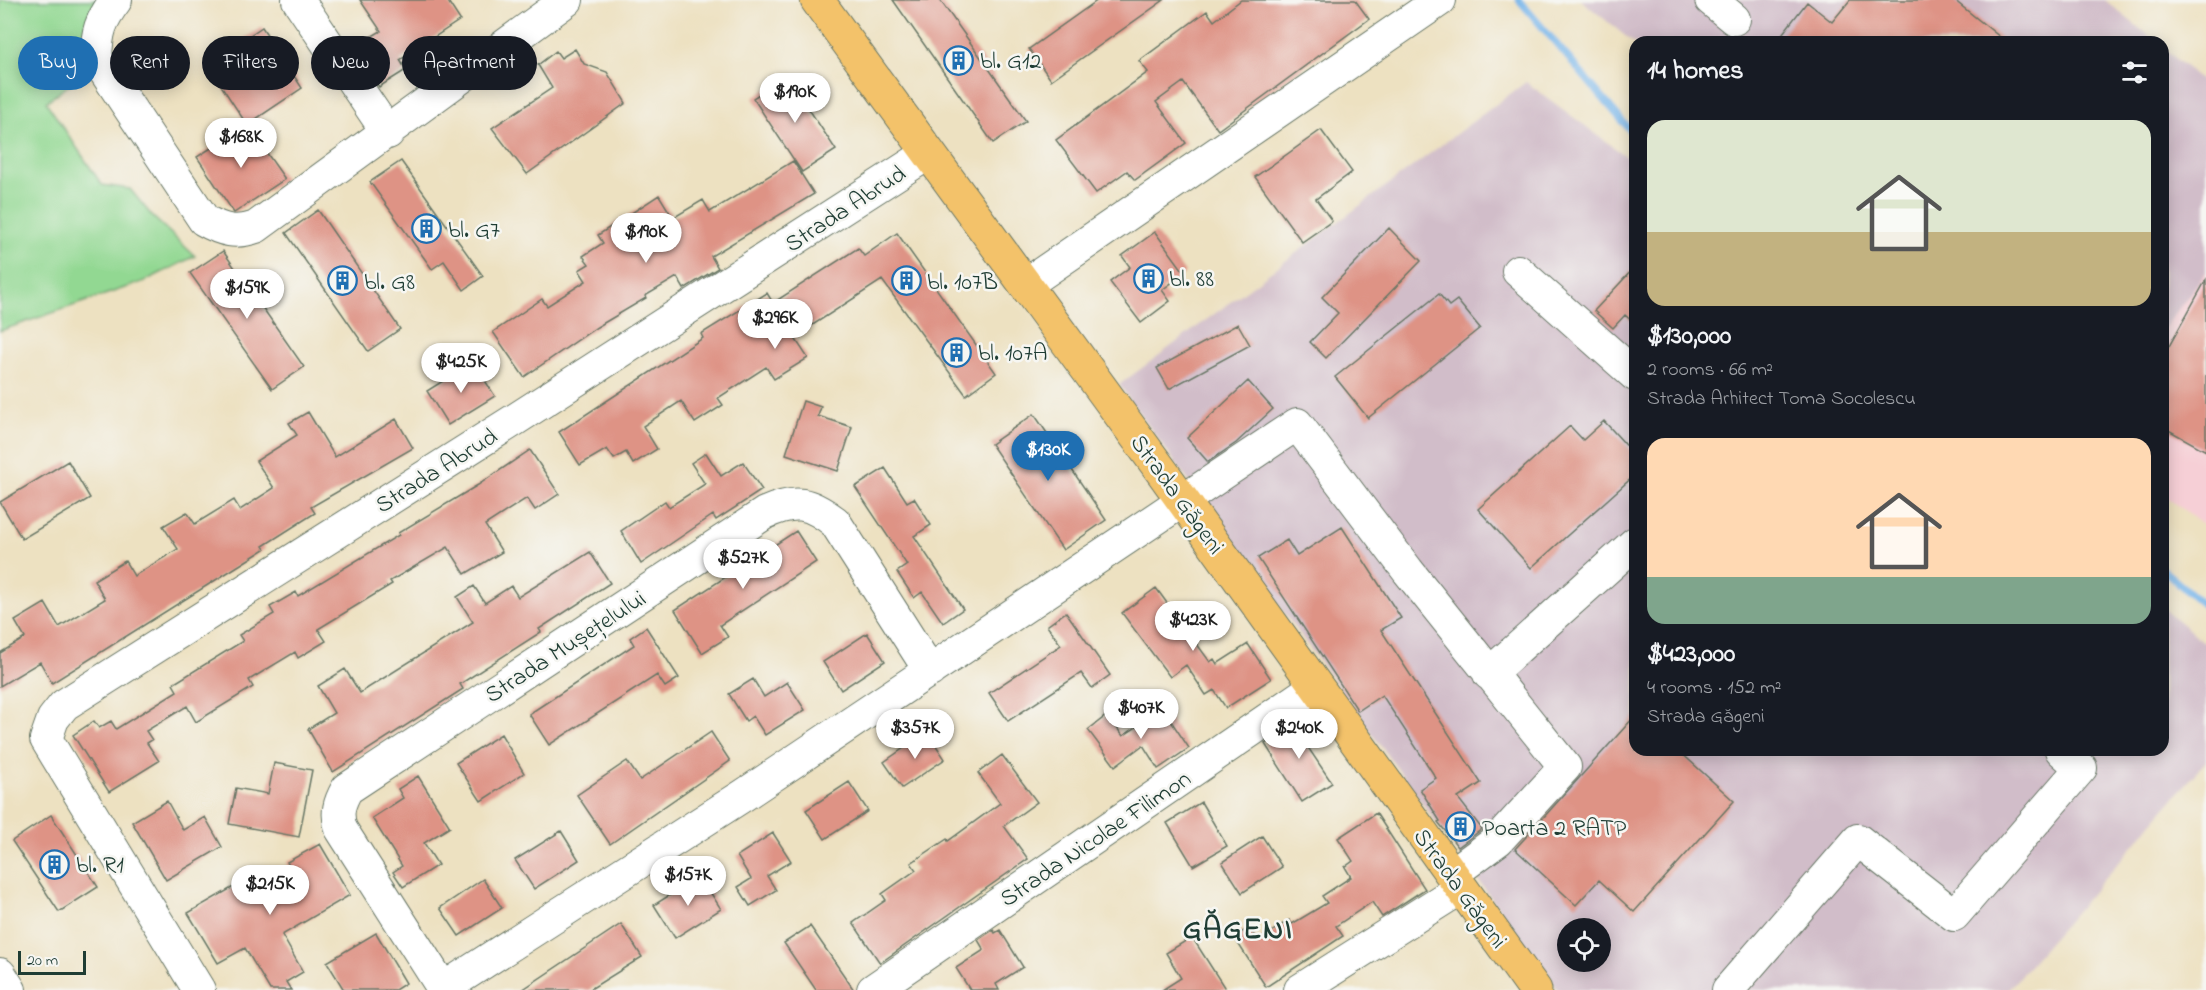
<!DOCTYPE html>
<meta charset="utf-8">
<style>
:root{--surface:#171b24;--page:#242831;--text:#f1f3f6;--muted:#9ea1a6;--accent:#1f6fb2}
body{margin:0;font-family:"Indie Flower",sans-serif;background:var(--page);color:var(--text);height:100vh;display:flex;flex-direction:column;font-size:22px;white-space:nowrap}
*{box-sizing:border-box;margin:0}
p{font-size:20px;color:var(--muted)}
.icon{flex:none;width:33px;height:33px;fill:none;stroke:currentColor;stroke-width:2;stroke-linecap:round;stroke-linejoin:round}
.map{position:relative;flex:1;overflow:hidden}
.side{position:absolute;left:1629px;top:36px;width:540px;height:720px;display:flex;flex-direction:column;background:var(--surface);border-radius:18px;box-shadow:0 3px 15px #0003}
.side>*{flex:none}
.banner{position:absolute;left:18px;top:36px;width:570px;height:54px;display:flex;gap:12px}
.tools{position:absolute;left:1557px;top:918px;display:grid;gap:12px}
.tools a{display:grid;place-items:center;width:54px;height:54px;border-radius:50%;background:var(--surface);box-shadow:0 3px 15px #0003;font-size:30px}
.scale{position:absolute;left:18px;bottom:15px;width:68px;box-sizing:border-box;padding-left:6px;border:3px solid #1f3d34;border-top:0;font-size:16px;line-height:21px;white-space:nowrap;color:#1f3d34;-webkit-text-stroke:4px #f6f6f2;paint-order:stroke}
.price{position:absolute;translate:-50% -51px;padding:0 14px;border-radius:21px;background:#fff;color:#222;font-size:20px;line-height:39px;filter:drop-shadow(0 2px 3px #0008)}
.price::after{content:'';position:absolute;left:50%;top:36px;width:18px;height:14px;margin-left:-9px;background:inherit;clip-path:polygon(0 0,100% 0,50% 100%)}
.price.current{background:var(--accent);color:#fff}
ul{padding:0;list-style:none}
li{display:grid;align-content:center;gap:12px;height:318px;padding:0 18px}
li span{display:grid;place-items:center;height:186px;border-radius:18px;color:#555}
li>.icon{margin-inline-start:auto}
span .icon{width:108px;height:108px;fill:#fffc;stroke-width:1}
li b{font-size:26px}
h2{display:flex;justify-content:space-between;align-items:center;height:72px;padding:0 18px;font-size:26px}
.pill{padding:0 21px;border-radius:27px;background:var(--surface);box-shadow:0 3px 15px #0003;font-size:21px;line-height:54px}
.pill.current{background:var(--accent);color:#fff}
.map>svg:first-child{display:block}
.built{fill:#f6cfd6}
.industrial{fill:#d1bdc9;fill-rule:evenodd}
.green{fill:#92d892;stroke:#588a63;stroke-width:1.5}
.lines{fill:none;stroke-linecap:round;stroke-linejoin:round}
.stream{stroke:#77b5ea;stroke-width:7}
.building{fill:#de9385}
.minor-casing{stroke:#677665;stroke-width:34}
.major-casing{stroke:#677665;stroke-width:35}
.minor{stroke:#fff;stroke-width:32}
.major{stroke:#f3c26a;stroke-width:33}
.labels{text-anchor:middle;stroke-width:5;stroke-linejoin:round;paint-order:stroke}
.poi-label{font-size:24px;fill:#1f3d34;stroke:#f6f6f2;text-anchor:start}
.street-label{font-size:24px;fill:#1f3d34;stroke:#f6f6f2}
.district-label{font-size:30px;font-weight:bold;letter-spacing:1.5px;fill:#1f3d34;stroke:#f6f6f2}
</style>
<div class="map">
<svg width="2206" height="990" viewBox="0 0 2206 990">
<rect width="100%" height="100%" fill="#f6f6f2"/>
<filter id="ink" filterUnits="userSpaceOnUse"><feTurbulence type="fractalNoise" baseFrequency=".0167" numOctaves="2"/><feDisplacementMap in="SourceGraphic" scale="12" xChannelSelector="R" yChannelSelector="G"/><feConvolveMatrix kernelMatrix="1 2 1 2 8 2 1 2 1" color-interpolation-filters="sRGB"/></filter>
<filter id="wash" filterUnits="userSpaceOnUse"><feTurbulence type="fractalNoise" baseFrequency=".008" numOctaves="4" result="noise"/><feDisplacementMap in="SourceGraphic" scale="24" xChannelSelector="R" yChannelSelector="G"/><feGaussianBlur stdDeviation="1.35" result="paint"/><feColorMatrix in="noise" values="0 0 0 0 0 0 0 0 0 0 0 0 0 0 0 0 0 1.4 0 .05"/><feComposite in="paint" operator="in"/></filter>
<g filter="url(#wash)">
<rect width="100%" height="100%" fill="#ede1c1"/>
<!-- built -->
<path class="built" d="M2206,272V526L2163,495V330Z"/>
<!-- industrial -->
<path class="industrial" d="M1581,0H2105L2156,42L1635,44Z
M2163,48L2206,84V272L2163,330Z
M1526,82L1635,163V750H2163V608L2206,644V761L2008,990H1558L1119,385ZM1568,928H1600V962H1568Z"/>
<!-- green -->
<path class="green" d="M0,0H111L91,69L46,102L102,185L130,189L152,216L195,256L145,281L0,331Z"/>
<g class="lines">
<!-- stream -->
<path class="stream" d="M1519,0L1635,136
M2163,570L2206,607"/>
</g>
<g id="blocks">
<!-- building -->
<path class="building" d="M360,0H447L460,20L400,60L406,70L379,87L352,48L381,31Z
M893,0H940L1026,121L993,143Z
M1098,0H1164L1051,80L1029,49Z
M1241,0H1355L1369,19L1218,130L1183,82L1156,102L1186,143L1135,180L1127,171L1096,193L1056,140L1148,72L1139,61L1207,11L1214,21Z
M1850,0H1954L2006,42H1776L1807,2L1832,22Z
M262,27L302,88L247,125L207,64Z
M575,49L584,64L607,72L626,103L527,174L492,128L552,88L538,65L556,51L561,58Z
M787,76L836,150L802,172L753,98Z
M247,125L285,179L234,213L197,157Z
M1321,130L1352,172L1316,199L1332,221L1302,242L1255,177Z
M401,161L483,276L464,290L444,261L432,269L370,182Z
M793,161L814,194L711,256L718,268L684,289L677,277L645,296L646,298L597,327L524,377L493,332L542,299L547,306L586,281L579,270L589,264L583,256L603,243L598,235L659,195L673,218L703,200L710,212Z
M318,210L400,329L368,351L286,233Z
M1389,228L1421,261L1326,358L1310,342L1338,313L1322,297Z
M1155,232L1185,273L1162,290L1170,301L1141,323L1110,282L1130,267L1122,256Z
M897,233L996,373L966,395L882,280L794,337L808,358L774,379L766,367L718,398L723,405L695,423L681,401L643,426L657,449L633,464L626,452L614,459L607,449L580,465L559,432L703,338L701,334L767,293L773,303L858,248L864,256Z
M223,251L304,367L272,389L190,273Z
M1635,267V324L1625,315L1613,328L1594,311Z
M2206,280V451L2163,427V357Z
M1439,294L1449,306L1457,300L1480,328L1368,418L1335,377Z
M1238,324L1250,345L1169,389L1157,368Z
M473,362L495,396L448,425L427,391Z
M1248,381L1273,409L1236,443L1208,462L1187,438Z
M803,401L821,407L818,416L852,427L838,471L786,454Z
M308,412L335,457L396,419L413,448L311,507L315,513L263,546L265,549L52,683L40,662L0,686V653L25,638L15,621L45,603L59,627L105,599L94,580L125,561L134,576L178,549L163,526L187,512L195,524L234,500L240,510L274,488L256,461L297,435L289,423Z
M1034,414L1106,520L1063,550L991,444Z
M1604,421L1635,455V475L1531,568L1478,509L1570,426L1583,440Z
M530,450L559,494L535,510L527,498L485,525L502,552L465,574L448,547L390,581L392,584L318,629L326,641L298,658L295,652L249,680L253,687L196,722L187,706L146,731L152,740L147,743L159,761L109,792L73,735L94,721L99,728L111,721L116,729L177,691L173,684L243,641L239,635L274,614L270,607L296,592L298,596L399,535L398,533L478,485Z
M706,453L721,476L743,462L762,490L716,520L713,515L641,564L621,531L665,501L669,507L705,484L691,463Z
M68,461L90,498L22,539L0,502Z
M885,468L907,502L914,498L931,525L914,536L963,609L943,623L922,592L914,598L897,572L907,565L855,487Z
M1342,527L1401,618L1381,630L1481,783L1458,798L1482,829L1458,847L1438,822L1440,821L1420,789L1436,778L1382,695L1358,711L1258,558L1287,540L1297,556Z
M796,531L816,562L720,625L728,637L702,653L675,610Z
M590,552L610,583L539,629L541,632L460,684L463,689L333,772L308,729L334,713L318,686L345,669L360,693L473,622L457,597L474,586L485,603L511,586L518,597Z
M1156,588L1210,662L1214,659L1217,664L1248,644L1271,679L1226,708L1214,690L1206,695L1186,665L1170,677L1122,613Z
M1066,612L1110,675L1092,688L1081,673L1008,721L989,693L1061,645L1047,626Z
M646,627L679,678L665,687L657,675L549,745L529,714L634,645L630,638Z
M867,633L885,661L841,690L823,662Z
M753,679L764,697L787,682L805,710L765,735L753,716L746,721L729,694Z
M1163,709L1189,748L1158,769L1143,745L1115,766L1088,730L1107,715L1123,736Z
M1635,716V750H1678L1734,801L1634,912L1599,880L1576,905L1515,849Z
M1304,718L1317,739L1307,746L1332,783L1302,802L1265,744Z
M711,732L730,761L610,844L577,795L627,761L640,780Z
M927,732L945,759L902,788L884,762Z
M501,734L524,773L481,801L456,763Z
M1002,755L1037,802L1004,826L1028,859L880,963L853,923L886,900L882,894L916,870L911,863L947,839L948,841L1000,803L978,773Z
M274,763L312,770L299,837L229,824L236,788L268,794Z
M418,776L450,827L424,843L438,865L403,887L393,872L402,866L372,818L403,798L398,789Z
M849,782L868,811L825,839L806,810Z
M167,801L183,830L205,817L222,847L166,880L132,822Z
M1201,802L1227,846L1193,866L1167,823Z
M1376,813L1425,889L1382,917L1372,902L1336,926L1343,936L1266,987L1234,937L1249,928L1258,941L1289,920L1292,924L1327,903L1322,896L1351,877L1345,867L1353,861L1338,838Z
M51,815L98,887L59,912L12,841Z
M561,831L579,860L534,889L515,860Z
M773,833L791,861L767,876L776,890L750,906L738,887L751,879L737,856Z
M1262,836L1282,867L1242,893L1222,862Z
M320,844L350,895L282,935L303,972L286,982L291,990H270L245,948L218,963L188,913L249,878L256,891L292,871L287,862Z
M700,876L721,909L675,938L654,905Z
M483,879L502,908L459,936L440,908Z
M621,924L642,957L589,990H522Z
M810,926L854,990H816L784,943Z
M993,930L995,933L1000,930L1023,967L996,984L999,990H970L956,968L984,950L978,940Z
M376,933L406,983L395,990H344L327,962Z
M1192,937L1226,990H1162L1181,978L1166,953Z"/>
</g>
</g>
<g filter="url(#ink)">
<use href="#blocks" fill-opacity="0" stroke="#677665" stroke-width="1.5"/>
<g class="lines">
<defs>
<path id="minor" d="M116,0C100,21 97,32 96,58L204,220C223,231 236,234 256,227L567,0
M298,0L388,133
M1711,0L1734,19
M1518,271L1635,375
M1025,285L1440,0
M1489,674L1635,543
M0,974L10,990
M199,990L46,739L53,719L64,705L516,419L929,153
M441,990L744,795L1297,424L1408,571L1565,767L1498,840L1452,874
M444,990L341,829C336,813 339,803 347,789L765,513C796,499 809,502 835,522L930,671
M873,990L1316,686
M1300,990L1461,888
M1728,990L1858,840L1954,915L2081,768L2061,750"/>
<path id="major" d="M817,0L1163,473L1535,990"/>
</defs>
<!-- minor casing -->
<use href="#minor" class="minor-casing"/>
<!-- major casing -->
<use href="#major" class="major-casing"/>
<!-- minor -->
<use href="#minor" class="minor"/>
<!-- major -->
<use href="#major" class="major"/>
</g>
</g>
<!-- icons -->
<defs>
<symbol id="building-ring" viewBox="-11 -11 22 22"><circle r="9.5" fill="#f6f6f2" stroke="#1f6fb2" stroke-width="1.5"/><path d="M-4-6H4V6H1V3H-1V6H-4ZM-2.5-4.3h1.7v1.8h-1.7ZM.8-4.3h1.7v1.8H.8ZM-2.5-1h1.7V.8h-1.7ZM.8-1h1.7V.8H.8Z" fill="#1f6fb2"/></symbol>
</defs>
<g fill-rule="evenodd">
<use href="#building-ring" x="942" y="44" width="33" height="33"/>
<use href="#building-ring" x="410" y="212" width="33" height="33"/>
<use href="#building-ring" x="1132" y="262" width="33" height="33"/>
<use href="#building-ring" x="326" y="264" width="33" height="33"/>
<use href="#building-ring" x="890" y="264" width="33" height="33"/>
<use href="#building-ring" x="940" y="336" width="33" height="33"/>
<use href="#building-ring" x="1444" y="810" width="33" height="33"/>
<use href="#building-ring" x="38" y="848" width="33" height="33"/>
</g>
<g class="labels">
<!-- poi labels -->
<g class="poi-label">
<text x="980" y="68">bl. G12</text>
<text x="448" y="237">bl. G7</text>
<text x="1169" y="286">bl. 88</text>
<text x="364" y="289">bl. G8</text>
<text x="927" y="289">bl. 107B</text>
<text x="978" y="360">bl. 107A</text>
<text x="1482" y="835">Poarta 2 RATP</text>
<text x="76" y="872">bl. R1</text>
</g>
<!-- street labels -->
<g class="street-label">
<text transform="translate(845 208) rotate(-33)" y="8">Strada Abrud</text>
<text transform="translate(436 470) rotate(-32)" y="8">Strada Abrud</text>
<text transform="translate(1178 494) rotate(54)" y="8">Strada Găgeni</text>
<text transform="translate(565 646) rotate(-33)" y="8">Strada Mușețelului</text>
<text transform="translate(1095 838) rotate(-34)" y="8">Strada Nicolae Filimon</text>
<text transform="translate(1461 888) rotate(54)" y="8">Strada Găgeni</text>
</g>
<!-- district labels -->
<g class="district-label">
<text x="1238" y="938">GĂGENI</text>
</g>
</g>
</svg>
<div class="tools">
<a><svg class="icon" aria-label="locate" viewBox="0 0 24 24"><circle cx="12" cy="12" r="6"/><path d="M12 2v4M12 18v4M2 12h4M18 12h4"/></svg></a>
</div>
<div class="scale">20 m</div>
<b class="price" style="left:795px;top:124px">$190K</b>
<b class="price" style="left:241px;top:169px">$168K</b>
<b class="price" style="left:646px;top:264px">$190K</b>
<b class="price" style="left:247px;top:320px">$159K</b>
<b class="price" style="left:775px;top:350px">$296K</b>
<b class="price" style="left:461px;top:394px">$425K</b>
<b class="price current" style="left:1048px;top:482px">$130K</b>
<b class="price" style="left:743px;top:590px">$527K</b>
<b class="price" style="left:1193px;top:652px">$423K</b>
<b class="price" style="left:1141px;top:740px">$407K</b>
<b class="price" style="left:915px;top:760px">$357K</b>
<b class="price" style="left:1299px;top:760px">$240K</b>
<b class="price" style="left:688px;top:907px">$157K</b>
<b class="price" style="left:270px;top:916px">$215K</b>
<div class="banner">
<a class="pill current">Buy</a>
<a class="pill">Rent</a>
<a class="pill">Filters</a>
<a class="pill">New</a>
<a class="pill">Apartment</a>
</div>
<section class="side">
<h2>14 homes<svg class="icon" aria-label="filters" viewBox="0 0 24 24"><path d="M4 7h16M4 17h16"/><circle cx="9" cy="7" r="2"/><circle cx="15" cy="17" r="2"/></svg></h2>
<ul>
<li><span style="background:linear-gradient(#dfe7d0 60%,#c2b280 0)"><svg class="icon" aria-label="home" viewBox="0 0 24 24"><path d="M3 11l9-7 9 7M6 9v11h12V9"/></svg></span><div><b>$130,000</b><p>2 rooms · 66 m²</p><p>Strada Arhitect Toma Socolescu</p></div></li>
<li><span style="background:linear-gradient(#ffd9b3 75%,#7fa58c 0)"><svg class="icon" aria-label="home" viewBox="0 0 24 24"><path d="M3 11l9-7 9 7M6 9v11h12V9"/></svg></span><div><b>$423,000</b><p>4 rooms · 152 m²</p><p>Strada Găgeni</p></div></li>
</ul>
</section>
</div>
